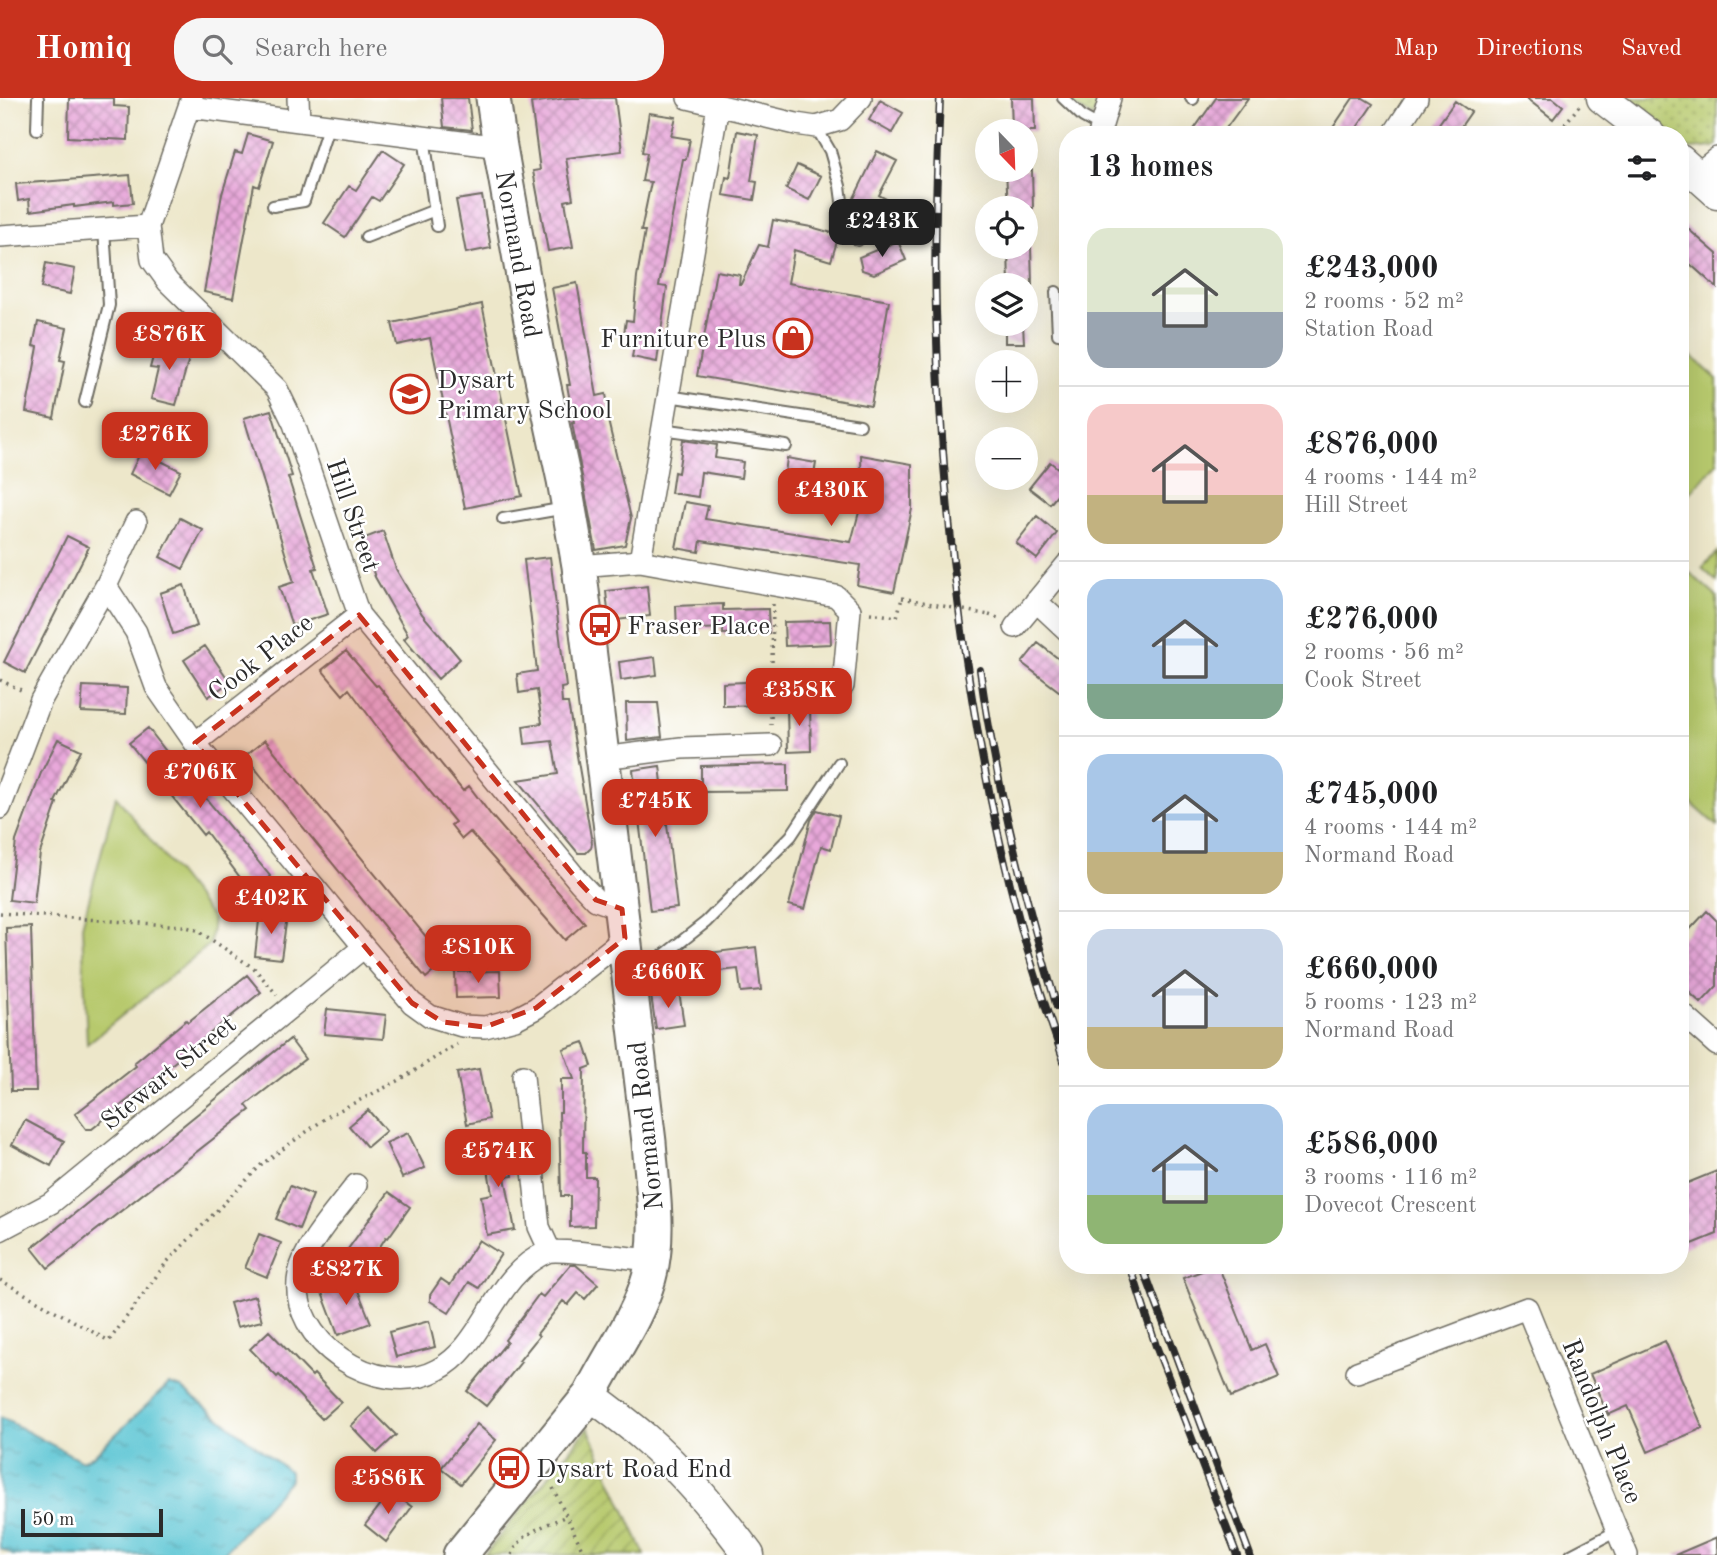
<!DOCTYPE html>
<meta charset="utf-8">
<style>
:root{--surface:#fff;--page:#f6f6f6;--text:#202124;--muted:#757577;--line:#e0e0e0;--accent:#c8321e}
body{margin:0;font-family:"Old Standard TT",serif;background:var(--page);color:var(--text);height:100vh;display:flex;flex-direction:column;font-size:26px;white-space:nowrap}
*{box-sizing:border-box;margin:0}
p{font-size:23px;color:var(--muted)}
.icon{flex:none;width:38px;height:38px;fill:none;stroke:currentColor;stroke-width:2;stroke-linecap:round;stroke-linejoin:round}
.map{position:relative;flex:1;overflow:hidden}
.panel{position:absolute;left:1059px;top:28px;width:630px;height:1148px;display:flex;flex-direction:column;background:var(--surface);border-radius:28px;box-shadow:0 7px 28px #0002}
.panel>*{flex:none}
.needle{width:46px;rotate:157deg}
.fabs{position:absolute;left:975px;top:21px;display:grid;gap:14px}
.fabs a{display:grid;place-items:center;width:63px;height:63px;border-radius:50%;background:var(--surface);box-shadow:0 7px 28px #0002;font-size:35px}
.scale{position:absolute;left:21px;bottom:18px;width:142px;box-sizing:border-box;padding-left:7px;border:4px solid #2b2b2b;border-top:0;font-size:19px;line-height:24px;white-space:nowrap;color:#2b2b2b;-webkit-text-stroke:5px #fff;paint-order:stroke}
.price{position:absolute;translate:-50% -60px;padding:0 16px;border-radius:14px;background:var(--accent);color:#fff;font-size:23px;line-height:46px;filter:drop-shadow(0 2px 4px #0008)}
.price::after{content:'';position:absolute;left:50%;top:42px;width:21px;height:16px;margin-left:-10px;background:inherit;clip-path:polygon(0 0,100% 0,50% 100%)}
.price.selected{background:#222;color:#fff}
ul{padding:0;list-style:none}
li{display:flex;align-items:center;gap:21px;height:175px;padding:0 28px}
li+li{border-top:2px solid var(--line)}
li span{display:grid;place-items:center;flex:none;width:196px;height:140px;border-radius:21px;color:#555}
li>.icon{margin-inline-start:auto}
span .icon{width:84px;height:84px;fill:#fffc;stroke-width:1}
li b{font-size:30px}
h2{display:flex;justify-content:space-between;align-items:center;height:84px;padding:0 28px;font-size:30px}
header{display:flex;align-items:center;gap:42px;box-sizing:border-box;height:98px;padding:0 35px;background:var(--accent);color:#fff}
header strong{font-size:33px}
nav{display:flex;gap:38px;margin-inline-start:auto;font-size:24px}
.search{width:490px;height:63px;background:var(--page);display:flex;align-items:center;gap:18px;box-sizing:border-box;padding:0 24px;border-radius:28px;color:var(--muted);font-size:26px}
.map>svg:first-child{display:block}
.grass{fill:url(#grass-dots);stroke:#717a4c;stroke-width:2}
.park{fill:#b7c96d;stroke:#717a4c;stroke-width:2}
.garden{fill:url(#garden-furrows);stroke:#717a4c;stroke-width:2}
.water{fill:url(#water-ripples);stroke:#42787f;stroke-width:2}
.building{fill:url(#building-cross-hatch)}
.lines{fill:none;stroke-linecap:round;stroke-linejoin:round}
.lane-casing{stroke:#6f6d63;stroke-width:14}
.street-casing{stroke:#6f6d63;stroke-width:24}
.secondary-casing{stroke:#6f6d63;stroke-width:33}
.primary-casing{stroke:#6f6d63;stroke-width:37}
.path{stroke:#6f6d63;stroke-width:3.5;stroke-dasharray:2 5;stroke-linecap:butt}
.lane{stroke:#fff;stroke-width:10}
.street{stroke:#fff;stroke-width:21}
.secondary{stroke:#fff;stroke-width:30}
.primary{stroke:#fff;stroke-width:33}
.rail-casing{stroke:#2b2b2b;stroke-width:8}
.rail{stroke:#fff;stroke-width:5;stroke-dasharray:16;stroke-linecap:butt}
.path-bridge{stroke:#6f6d63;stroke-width:3.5;stroke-dasharray:2 5;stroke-linecap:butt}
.marked{fill:#c8321e;fill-opacity:0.2;stroke:#c8321e;stroke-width:5;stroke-dasharray:14 9;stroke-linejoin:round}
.labels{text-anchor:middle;stroke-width:5;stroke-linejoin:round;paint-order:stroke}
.street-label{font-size:26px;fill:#2b2b2b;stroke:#fff}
.poi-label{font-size:26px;fill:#2b2b2b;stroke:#fff;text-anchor:start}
</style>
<header>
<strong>Homiq</strong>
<div class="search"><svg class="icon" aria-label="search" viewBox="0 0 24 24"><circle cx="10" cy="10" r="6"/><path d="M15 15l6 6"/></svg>Search here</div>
<nav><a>Map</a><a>Directions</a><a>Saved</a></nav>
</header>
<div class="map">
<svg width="1717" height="1457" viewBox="0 0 1717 1457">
<defs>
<pattern id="grass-dots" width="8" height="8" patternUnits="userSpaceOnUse" patternTransform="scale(1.75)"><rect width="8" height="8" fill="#b7c96d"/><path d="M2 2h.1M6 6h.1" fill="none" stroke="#95a35a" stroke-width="1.8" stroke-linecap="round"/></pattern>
<pattern id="garden-furrows" width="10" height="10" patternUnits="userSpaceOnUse" patternTransform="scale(1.75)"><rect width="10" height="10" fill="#b7c96d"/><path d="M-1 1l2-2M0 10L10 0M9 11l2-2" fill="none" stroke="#95a35a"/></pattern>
<pattern id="water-ripples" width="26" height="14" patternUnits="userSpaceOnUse" patternTransform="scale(1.75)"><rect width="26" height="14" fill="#59c4d3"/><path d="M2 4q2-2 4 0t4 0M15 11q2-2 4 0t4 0" fill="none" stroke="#4a9fab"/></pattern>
<pattern id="building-cross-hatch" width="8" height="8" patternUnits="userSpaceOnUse" patternTransform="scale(1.75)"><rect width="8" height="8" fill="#e8a8da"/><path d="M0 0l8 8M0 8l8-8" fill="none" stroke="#bc89b1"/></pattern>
</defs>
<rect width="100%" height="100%" fill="#fff"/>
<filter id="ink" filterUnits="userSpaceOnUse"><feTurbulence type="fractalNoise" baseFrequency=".0143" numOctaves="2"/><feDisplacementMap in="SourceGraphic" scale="14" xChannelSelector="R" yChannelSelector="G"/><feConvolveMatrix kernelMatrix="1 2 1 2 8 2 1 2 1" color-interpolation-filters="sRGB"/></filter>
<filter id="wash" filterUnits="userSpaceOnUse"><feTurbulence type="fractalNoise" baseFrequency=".00686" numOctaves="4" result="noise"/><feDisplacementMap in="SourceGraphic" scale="28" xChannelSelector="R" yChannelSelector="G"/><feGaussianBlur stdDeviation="1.57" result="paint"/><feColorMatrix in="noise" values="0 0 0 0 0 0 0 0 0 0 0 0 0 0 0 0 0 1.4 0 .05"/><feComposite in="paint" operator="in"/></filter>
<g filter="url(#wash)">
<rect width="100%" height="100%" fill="#ede7ca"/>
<!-- grass -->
<path class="grass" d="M1067,0H1099L1093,19L1072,7Z
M1619,0H1717V47L1714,49L1690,51L1680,45V37H1669Z"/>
<!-- park -->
<path class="park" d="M1680,248L1717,281V365L1680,406Z
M1717,454V484L1702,470Z
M1690,475L1717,499V728L1680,695V487Z
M116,698L213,821L210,846L87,946L82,828Z"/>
<!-- garden -->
<path class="garden" d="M588,1330L645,1457H484Z"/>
<!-- water -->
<path class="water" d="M169,1286L181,1290L290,1374V1382L222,1457H13L0,1450V1319L82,1363L93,1358Z"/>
<g id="blocks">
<!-- building -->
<path class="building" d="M69,0H114V8L129,9L128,42L68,39Z
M441,0H468L472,32L444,29Z
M567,0H615L622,53L566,60L573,101L565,103L573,149L548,153L533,73L540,72L531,5Z
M1011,0H1034L1035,33H1012Z
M1216,0H1248L1221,37H1190Z
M1353,0H1363L1373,6L1352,37H1328Z
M1526,0H1553L1563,8L1553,21Z
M880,2L903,15L892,35L869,22Z
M1455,3L1471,14L1455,37H1431Z
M649,15L676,19L671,38L690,41L686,61H683L659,188L667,189L657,264L632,259L636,238L624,236L626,222L633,223L637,179L645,133H641L651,84L642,83L647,55L642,54Z
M737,33L758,37L751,83L757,84L754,102L723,97L726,79L730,80Z
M248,36L273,43L259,89L254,87L233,200L204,194L222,96L235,54L242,56Z
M383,52L404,66L379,103L372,99L345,139L324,125L349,88L356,92Z
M877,53L897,63L879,97L886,101L878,117L853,102Z
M797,67L821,78L809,102L786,91Z
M1006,72H1032L1033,110H1008Z
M130,77L133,105L114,107V104L74,109V107L30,113L29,101L18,103L16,86Z
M482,98L491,150L466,155L456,102Z
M773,122L811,129L839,137L831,163L794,152L788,185L889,203L871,308L697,278L716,173L740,177L739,186H741L759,147L768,149Z
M1680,124L1717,156V190L1680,157Z
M898,143L906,162L874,176L862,172L859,159Z
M1008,149H1031L1032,187H1009Z
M46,165L75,171L70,196L41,190Z
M577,185L597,298L606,296L609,314H606L631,420L625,447L596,452L572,325H574L567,287H570L552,190Z
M482,206L522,398L465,410L430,240L397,247L392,225Z
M38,224L67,230L60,262L65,263L54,320L26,314L38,249L33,248Z
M1005,226H1023L1024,245H1005Z
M157,244L191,253L176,307L151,301L158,271L150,270Z
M271,312L292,378L288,379L317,470L313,471L328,516L292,528L279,489L294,484L244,320Z
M683,342L717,347L715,360L743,364L741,380L701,374L698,399L671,395L674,374L678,375Z
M141,353L181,373L169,396L130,376Z
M861,357L912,366V411L894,494L857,487L860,467L701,443L699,454L676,450L685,404L708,408L705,421L851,444L862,403Z
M787,360L816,365L811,395L783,391Z
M1050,364L1068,378V384L1050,406L1029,390Z
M1037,418L1057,435L1037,461L1016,445Z
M180,420L203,432L183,471L160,459Z
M383,433L396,471L422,516L460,561L438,581L404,541L408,537L375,479L362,441Z
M67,438L89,449L25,575L4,564Z
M550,459L566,589L561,590L562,605H568L592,745L591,750L586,755H578L518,682L558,676L552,643L525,646L523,628L542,625L537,592L519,595L517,576L537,573L524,462Z
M184,487L197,528L173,536L160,495Z
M647,488L650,518L609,523L606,493Z
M723,506V512L768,511L769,535L723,536V530L677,532L676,508Z
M830,523L831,546L785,548L784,524Z
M1038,545L1068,568V600L1022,565Z
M205,548L230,584L208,599L184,562Z
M346,553L376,588L378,587L463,693L469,688L491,717L585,825L565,842L470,734L462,741L451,727L455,724L378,630L349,591L343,597L322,572Z
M655,559L657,577L621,582L619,564Z
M768,583L769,607L723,608V585Z
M83,588L127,590L126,616L81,614Z
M626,605H658L662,639L627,643Z
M810,607L811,653L788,654L787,608Z
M148,630L192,687L194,686L271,779L251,794L206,734L203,737L129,645Z
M58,641L81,652L55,704L57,705L40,755L34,805L9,802L16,743L41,675Z
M265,642L446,863L426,880L245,658Z
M788,666V693L701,694V668Z
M660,668L677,810L650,813L633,672Z
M817,712L839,718L831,751L821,748L805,811L789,807L811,722Z
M1707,813L1717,823V888L1701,905L1680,886V842Z
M260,814L287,818L281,861L255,858Z
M31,829L36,993H11L6,830Z
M756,849L761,892L741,894L738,871L710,874L708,855Z
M500,873L501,899L456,900L455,874Z
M247,877L261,894L92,1031H86L75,1016L136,968L134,965L186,922L188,924Z
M679,893L684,927L656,931L651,897Z
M327,911L386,917L383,941L324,936Z
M290,941L305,961L246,1007L250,1012L48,1170L32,1150Z
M584,944L592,968L584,971L583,1054H586V1079H595L594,1128L570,1129V1098H561L559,1014H561V981H574L563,951Z
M479,971L489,1021L467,1026L457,975Z
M368,1012L386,1033L367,1049L349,1028Z
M25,1022L64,1043L51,1068L12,1047Z
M408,1035L425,1070L402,1080L386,1045Z
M507,1041L513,1078L505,1079L515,1132L487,1137L481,1098L492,1096L484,1045Z
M1717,1073V1136L1680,1151V1088Z
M290,1088L313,1097L299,1131L276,1121Z
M389,1094L410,1109L388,1140L386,1139L365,1172L343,1158Z
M259,1136L281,1145L267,1179L245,1170Z
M479,1142L501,1156L479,1190L469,1184L449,1215L430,1203V1197L441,1181L450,1187Z
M570,1167H576L598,1186L585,1201L578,1195L568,1207L563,1203L537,1236L539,1238L519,1263L521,1264L486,1308L467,1293L507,1244L505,1242L539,1196L543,1199Z
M1218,1167L1252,1252L1265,1246L1279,1279L1231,1299L1183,1180Z
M353,1180L371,1225L338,1237L321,1192Z
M255,1198L262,1223L237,1229L230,1205Z
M429,1223L435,1249L396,1259L389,1234Z
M269,1233L312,1278L314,1276L341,1304L322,1321L279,1277L277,1279L250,1251Z
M1665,1243L1703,1330L1648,1354L1628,1308L1608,1317L1590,1276Z
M369,1310L396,1337L377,1355L351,1328Z
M477,1326L496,1342L461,1386L441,1370Z
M391,1393L412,1409L386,1444L365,1427Z
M1717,1439V1457H1675Z"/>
</g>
</g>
<g filter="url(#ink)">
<use href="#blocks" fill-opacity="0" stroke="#6f6d63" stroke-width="2"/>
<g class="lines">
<defs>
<path id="lane" d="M1063,0L1083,19L1101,29
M1191,0L1193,1
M816,29L830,53L840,88L844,118L858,142
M37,31L38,0
M424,39L437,128
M273,108L304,103L329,26
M366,139L435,112
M1056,194L1058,236L1068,235
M668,298L860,327
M85,304L109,207L104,131
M662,331L786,348
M503,421L566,410
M635,880L706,824L791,738L839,665
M1571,1457L1617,1433"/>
<path id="street" d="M192,0L148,128L152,162L168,184L277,291L294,326L359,517L580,785L596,802L622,811
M298,0L299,22
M688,0L796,26L816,29L840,22L861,0
M190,9L500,49
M1099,37L1110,0
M1393,37L1417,0
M1697,76L1717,60
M0,138L148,128
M640,463L718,8
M579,468L640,463L836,498L850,512L843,588H798
M106,488L136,534L156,589L195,645L364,849L412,905L430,918L462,928L485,929L515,921L536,910L625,840
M1036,503L1068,533
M1015,529L1068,465
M195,645L359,517
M603,660L681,650L771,647
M0,710L41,602L106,488L136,424
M1680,914L1717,947
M523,978L539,1129L550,1153
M356,1087C338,1111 305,1146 299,1176C286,1243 379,1303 437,1272C486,1247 493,1177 547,1154C558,1150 635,1161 653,1162
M0,1132L51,1105L364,849
M1357,1274L1527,1210L1627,1457"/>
<path id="secondary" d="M1602,0L1650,37
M1680,62L1717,95
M590,1297C609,1311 628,1325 645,1340C685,1375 718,1415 749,1457"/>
<path id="primary" d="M460,1457L590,1297C609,1258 637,1222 649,1180C661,1137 652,1087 649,1044L579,468L564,382L537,257L500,49L493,0"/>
</defs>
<!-- lane casing -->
<use href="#lane" class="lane-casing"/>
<!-- street casing -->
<use href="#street" class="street-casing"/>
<!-- secondary casing -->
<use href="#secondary" class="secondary-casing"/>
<!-- primary casing -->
<use href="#primary" class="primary-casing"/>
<!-- path -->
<path class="path" d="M1556,37L1580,7
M870,515L897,519L902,500
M989,517L998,520
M0,582L23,593
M771,627L773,506
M0,815L183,828L197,832L255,871L277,897
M0,1182L109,1243L166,1165L262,1066L330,1017L398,983L457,946
M553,1390L585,1457
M512,1457C521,1434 545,1428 566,1418"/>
<!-- lane -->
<use href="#lane" class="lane"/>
<!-- street -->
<use href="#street" class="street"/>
<!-- secondary -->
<use href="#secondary" class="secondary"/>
<!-- primary -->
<use href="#primary" class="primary"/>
<defs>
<path id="rail" d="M940,0C937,70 934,141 936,212C941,414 968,633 1021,829C1034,878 1052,927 1068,975
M980,572C996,687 1024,799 1057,909
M1130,1167L1156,1248L1237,1457
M1142,1167L1250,1457"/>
</defs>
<!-- rail casing -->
<use href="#rail" class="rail-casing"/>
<!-- rail -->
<use href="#rail" class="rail"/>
<!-- path-bridge -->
<path class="path-bridge" d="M902,500L989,517"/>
</g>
</g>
<!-- marked area -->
<path class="marked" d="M359,517L580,785L596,802L622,811L625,840L536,910L485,929L443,924L412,905L195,645Z"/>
<!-- icons -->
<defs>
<symbol id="shop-ring" viewBox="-11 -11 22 22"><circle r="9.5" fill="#fff" stroke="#c8321e" stroke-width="1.5"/><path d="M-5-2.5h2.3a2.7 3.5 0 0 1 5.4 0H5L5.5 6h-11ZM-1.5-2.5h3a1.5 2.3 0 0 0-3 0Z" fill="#c8321e"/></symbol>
<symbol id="school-ring" viewBox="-11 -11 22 22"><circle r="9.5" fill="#fff" stroke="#c8321e" stroke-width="1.5"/><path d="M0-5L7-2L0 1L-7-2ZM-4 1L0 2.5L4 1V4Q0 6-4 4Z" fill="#c8321e"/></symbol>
<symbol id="bus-ring" viewBox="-11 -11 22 22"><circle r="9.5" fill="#fff" stroke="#c8321e" stroke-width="1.5"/><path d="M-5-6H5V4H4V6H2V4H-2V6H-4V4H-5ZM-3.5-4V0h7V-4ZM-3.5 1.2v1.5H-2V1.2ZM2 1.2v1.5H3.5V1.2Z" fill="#c8321e"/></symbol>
</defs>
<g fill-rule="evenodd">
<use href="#shop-ring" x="771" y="218" width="44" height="44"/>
<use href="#school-ring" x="388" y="274" width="44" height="44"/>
<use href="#bus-ring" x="578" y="505" width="44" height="44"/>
<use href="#bus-ring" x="487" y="1348" width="44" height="44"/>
</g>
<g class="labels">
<!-- street labels -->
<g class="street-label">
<text transform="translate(519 156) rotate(80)" y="9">Normand Road</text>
<text transform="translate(354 417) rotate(71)" y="9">Hill Street</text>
<text transform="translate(260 559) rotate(-38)" y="9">Cook Place</text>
<text transform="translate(168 974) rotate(-39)" y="9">Stewart Street</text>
<text transform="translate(645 1028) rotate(-96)" y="9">Normand Road</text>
<text transform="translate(1603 1323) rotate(68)" y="9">Randolph Place</text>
</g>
<!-- poi labels -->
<g class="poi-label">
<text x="766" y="249" text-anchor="end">Furniture Plus</text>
<text x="437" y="290">Dysart<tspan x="437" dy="30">Primary School</tspan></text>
<text x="627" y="536">Fraser Place</text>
<text x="536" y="1379">Dysart Road End</text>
</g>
</g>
</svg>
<div class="fabs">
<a><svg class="needle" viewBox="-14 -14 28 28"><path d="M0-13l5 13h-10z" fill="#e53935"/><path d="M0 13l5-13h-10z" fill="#757577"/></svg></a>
<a><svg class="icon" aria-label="locate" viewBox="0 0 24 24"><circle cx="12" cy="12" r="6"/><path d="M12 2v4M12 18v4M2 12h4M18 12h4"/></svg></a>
<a><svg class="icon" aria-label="layers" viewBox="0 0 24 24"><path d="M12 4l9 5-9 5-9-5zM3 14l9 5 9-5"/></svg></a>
<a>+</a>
<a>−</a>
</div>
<div class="scale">50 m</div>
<b class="price selected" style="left:882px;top:161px">£243K</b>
<b class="price" style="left:169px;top:274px">£876K</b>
<b class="price" style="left:155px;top:374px">£276K</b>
<b class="price" style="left:831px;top:430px">£430K</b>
<b class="price" style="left:799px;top:630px">£358K</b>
<b class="price" style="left:200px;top:712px">£706K</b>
<b class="price" style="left:655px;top:741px">£745K</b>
<b class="price" style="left:271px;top:838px">£402K</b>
<b class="price" style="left:478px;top:887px">£810K</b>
<b class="price" style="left:668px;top:912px">£660K</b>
<b class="price" style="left:498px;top:1091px">£574K</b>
<b class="price" style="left:346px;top:1209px">£827K</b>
<b class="price" style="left:388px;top:1418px">£586K</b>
<section class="panel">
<h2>13 homes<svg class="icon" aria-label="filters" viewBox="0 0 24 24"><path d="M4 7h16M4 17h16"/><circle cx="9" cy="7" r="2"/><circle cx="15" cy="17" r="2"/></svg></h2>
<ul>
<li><span style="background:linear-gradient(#dfe7d0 60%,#9aa5b1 0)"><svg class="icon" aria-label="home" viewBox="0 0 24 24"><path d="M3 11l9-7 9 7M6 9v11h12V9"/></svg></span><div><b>£243,000</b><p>2 rooms · 52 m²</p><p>Station Road</p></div></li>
<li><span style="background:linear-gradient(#f6c9c9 65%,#c2b280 0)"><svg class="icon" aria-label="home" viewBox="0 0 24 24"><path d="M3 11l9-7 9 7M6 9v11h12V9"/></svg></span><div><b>£876,000</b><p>4 rooms · 144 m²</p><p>Hill Street</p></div></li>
<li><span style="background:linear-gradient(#a9c7e8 75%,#7fa58c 0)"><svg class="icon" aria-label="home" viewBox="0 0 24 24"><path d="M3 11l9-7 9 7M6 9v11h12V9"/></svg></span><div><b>£276,000</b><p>2 rooms · 56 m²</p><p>Cook Street</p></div></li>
<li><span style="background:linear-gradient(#a9c7e8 70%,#c2b280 0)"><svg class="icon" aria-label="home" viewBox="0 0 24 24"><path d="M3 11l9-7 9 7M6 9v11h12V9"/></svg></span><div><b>£745,000</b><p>4 rooms · 144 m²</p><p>Normand Road</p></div></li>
<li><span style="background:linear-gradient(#c9d6e8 70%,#c2b280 0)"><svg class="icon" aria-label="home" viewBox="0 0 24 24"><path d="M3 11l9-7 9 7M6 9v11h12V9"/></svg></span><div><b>£660,000</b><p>5 rooms · 123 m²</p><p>Normand Road</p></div></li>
<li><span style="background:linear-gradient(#a9c7e8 65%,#8fb573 0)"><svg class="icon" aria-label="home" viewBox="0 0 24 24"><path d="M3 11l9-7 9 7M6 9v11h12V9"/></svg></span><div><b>£586,000</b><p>3 rooms · 116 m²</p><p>Dovecot Crescent</p></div></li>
</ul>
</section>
</div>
